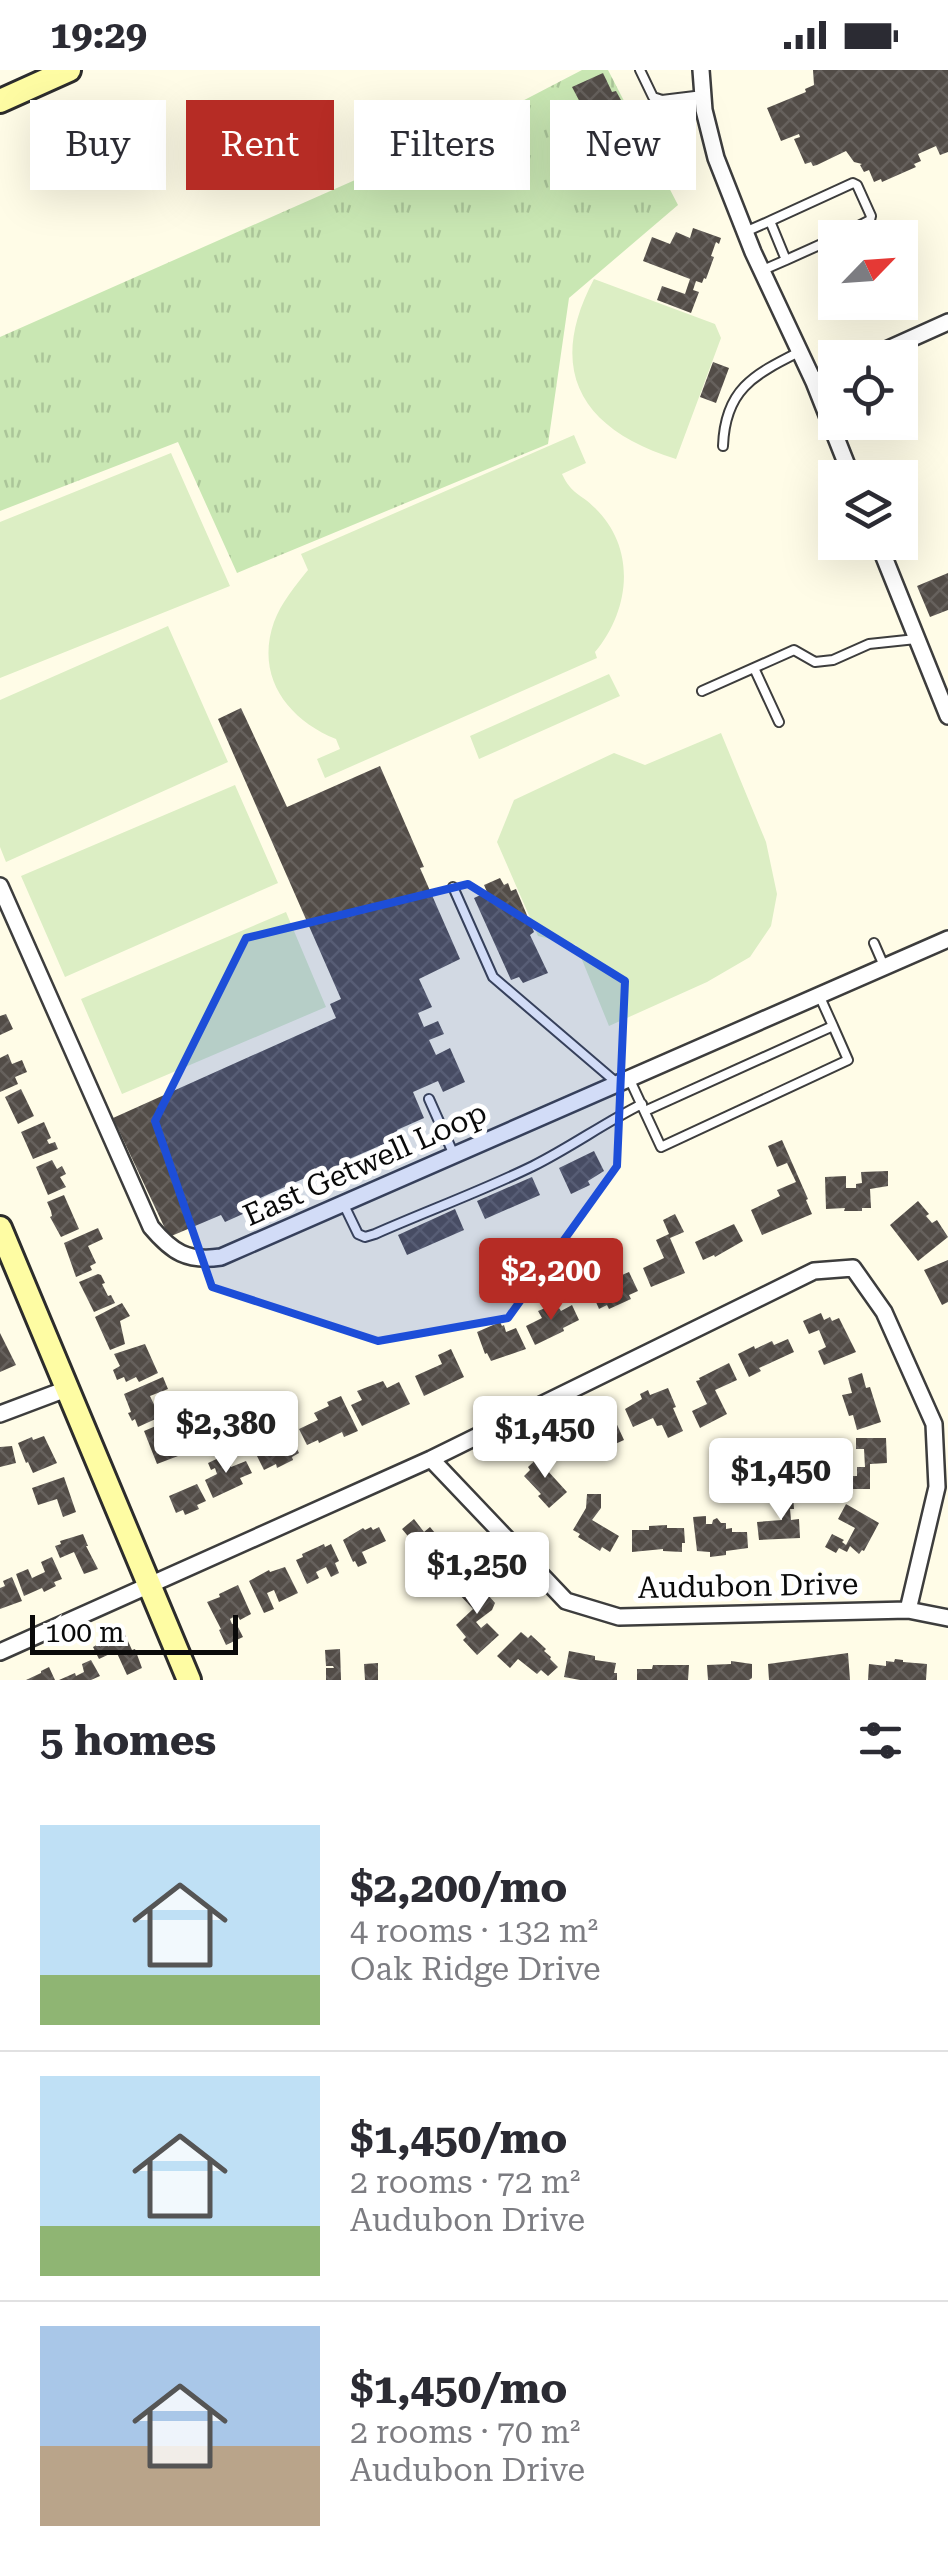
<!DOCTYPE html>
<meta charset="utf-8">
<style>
:root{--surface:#fff;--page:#f2f2f3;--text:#2b2b33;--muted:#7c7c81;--line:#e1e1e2;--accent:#b62c25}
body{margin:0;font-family:"Roboto Serif",serif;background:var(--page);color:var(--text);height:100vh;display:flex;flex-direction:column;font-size:38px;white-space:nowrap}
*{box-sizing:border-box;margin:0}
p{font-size:32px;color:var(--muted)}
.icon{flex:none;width:55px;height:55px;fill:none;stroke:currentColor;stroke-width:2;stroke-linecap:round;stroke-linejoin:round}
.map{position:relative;height:1610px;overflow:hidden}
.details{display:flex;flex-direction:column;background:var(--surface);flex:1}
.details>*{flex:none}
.hud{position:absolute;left:30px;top:30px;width:890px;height:90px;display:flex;gap:20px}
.needle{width:65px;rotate:65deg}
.controls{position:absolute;left:818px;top:150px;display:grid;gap:20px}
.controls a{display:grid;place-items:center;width:100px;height:100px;border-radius:0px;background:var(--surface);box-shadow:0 10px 40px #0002;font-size:50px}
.scale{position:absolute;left:30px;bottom:25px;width:208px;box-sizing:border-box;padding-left:10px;border:5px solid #0a0a0a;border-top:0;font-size:28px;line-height:35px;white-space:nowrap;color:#0a0a0a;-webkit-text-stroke:8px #fff;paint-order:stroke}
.price{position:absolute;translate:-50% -85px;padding:0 22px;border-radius:10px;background:#fff;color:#222;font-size:32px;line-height:65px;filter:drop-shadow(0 2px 5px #0008)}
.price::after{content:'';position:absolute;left:50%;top:60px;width:30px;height:22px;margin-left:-15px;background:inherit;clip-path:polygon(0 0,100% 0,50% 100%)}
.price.current{background:var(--accent);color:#fff}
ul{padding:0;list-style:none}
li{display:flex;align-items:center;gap:30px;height:250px;padding:0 40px}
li+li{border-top:2px solid var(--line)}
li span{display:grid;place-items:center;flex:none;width:280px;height:200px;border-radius:0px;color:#555}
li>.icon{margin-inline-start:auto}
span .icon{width:120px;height:120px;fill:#fffc;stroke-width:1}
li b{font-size:42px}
h2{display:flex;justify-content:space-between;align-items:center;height:120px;padding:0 40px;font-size:42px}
.pill{padding:0 35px;border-radius:0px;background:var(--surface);box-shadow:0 10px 40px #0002;font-size:35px;line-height:90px}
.pill.current{background:var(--accent);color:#fff}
.status{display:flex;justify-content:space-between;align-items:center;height:70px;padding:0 50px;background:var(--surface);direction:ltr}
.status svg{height:28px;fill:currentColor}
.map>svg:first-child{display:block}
.grass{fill:url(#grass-tufts)}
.pitch{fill:#dceec4}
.building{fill:url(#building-cross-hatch)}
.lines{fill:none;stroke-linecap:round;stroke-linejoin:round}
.service-casing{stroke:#3d3d3d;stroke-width:12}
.minor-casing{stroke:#3d3d3d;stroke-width:20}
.secondary-casing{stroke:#2c2c2c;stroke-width:28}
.service{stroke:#fff;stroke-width:8}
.minor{stroke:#fff;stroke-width:15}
.secondary{stroke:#fefca3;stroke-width:22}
.marked{fill:#1d4ed8;fill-opacity:0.2;stroke:#1d4ed8;stroke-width:8;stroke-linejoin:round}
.labels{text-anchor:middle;stroke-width:10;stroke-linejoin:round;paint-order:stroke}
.street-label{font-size:30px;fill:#0a0a0a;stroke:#fff}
</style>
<div class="status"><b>19:29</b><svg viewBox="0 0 49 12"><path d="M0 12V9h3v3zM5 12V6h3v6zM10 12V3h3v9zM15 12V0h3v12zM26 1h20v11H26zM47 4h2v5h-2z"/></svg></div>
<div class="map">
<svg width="948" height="1610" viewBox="0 0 948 1610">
<defs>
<pattern id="grass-tufts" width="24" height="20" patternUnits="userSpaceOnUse" patternTransform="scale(2.5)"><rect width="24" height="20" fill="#c9e7b3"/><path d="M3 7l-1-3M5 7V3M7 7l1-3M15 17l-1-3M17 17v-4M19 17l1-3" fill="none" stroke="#abc599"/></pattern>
<pattern id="building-cross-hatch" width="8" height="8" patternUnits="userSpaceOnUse" patternTransform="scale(2.5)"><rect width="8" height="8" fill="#524c47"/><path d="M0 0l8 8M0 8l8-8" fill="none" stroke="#66615d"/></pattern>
</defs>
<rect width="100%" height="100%" fill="#fffce7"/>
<!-- grass -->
<path class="grass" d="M582,0H608L678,135L569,228L548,374L237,503L178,372L0,441V267L459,64Z"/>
<!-- pitch -->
<path class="pitch" d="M594,209L715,254L721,268L676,389C582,360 545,301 594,209Z
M574,365L586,393L562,404C572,425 580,423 595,438C637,479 630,540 595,582L597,588L325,708L317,689L340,679L336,669C287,649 255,606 274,552C281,533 295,516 308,500L301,484Z
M171,383L230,516L0,608V452Z
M168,556L228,692L6,792L0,777V630Z
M609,604L620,626L479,689L470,666Z
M721,663L766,772L777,824L771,856L750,887L707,912L609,956L576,875L538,866L497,772L514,730L614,683L645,695Z
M235,715L278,813L65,907L21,806Z
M286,842L326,937L122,1024L81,929Z"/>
<!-- building -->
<path class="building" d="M813,0H948V82L940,85L936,76L918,84L921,91L914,94L916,97L882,112L881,109L874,112L869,100L864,102L860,95L862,94L854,92L846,81L817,95L813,96L811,92L805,94L794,69L800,67L799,64L781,71L767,38L806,22L805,19L814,15Z
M603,3L612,22L616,21L638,61L634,64L644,83L615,99L572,17Z
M693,158L721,168L719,174L716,172L711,186L714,187L706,209L704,208L702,213L696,211L693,220L699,222L691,243L657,230L662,216L685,224L690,209L643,191L652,167L670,174L676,162L690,168Z
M713,292L729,298L716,333L700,327Z
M948,503V540L930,547L917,516Z
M241,638L287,737L380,696L424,797L420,798L460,889L419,909L432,937L418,943L424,957L438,951L444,964L429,970L436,985L450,978L465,1012L443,1022L438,1011L413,1022L424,1048L397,1060L400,1067L347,1090L349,1097L329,1107L325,1099L242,1136L245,1143L225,1152L221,1145L169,1167L113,1048L336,948L330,934L341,929L218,649Z
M500,808L504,815L508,813L511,821L516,819L534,862L530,865L548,903L523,913L519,907L511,910L474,828L487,822L484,815Z
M6,944L13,959L0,965V946Z
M8,984L12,994L22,990L27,1002L15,1007L18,1014L0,1022V988Z
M21,1019L34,1046L18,1054L5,1027Z
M44,1052L51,1068L47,1070L49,1074L55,1072L58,1079L33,1089L21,1062Z
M782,1070L808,1129L806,1130L812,1144L762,1165L751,1140L780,1126L777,1120L796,1112L787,1093L777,1097L768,1076Z
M594,1081L604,1101L588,1111L590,1115L571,1124L559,1098Z
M52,1090L57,1099L62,1096L66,1104L60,1107L66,1117L48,1125L36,1097Z
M888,1101V1116L870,1119L871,1138H862V1141H844L845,1138L826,1139L825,1107L846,1106V1118H856V1114L862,1113L861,1102Z
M532,1107L540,1125L485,1149L477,1131Z
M64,1125L79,1159L61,1167L50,1147L52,1146L51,1141L47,1132Z
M918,1131L929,1144L926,1146L932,1153L937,1150L948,1167L918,1191L890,1155Z
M455,1139L464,1160L407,1185L398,1165Z
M675,1144L684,1162L670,1168L685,1203L651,1217L643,1198L664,1188L656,1170L669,1164L663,1150Z
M734,1154L743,1171L715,1187L714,1185L703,1190L695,1172Z
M98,1158L103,1169L88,1176L96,1193L90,1196L92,1200L76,1207L64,1173Z
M948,1190V1232L942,1235L924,1200Z
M593,1194L595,1197L598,1195L605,1211H608L629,1202L638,1221L629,1225L631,1229L609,1239L607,1235L599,1239L582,1200Z
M98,1204L101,1205L105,1213L102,1214L108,1226L111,1225L115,1233L94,1242L79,1212Z
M122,1233L130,1246L120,1251L125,1274L110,1280L95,1247Z
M572,1235L579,1250L563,1258L564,1261L535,1275L526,1256L542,1248L538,1241L550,1236L552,1241L559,1238L561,1241Z
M821,1243L824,1250L830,1247L832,1251L839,1248L856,1282L824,1295L818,1281L826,1277L819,1260L809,1264L803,1251Z
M500,1252L502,1256L504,1255L506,1262L516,1258L526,1279L491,1291L487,1283L485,1284L477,1262Z
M0,1263L16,1295L0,1302Z
M788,1269L794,1282L759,1298L761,1301L749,1307L738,1284L754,1276L755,1279L772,1271L774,1275Z
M145,1274L158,1303L139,1312L136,1307L126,1312L124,1307L117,1310L113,1300L120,1296L114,1284Z
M451,1279L464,1307L424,1326L415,1306L442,1294L438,1285Z
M729,1293L737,1310L715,1320L727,1344L700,1358L692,1341L707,1334L696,1311L700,1310L699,1308Z
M862,1303L866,1318L870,1317L881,1352L857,1360L853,1345L849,1346L842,1325L852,1323L848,1308Z
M163,1307L168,1319L150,1326L160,1347L138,1357L135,1349L132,1351L128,1343L131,1342L124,1324Z
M383,1311L387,1318L399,1312L410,1334L362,1356L351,1335L362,1330L357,1321Z
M668,1318L676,1337L673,1338L683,1361L668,1368L662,1355L657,1356L653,1348L633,1357L625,1339L642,1329L640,1324L648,1320L650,1325Z
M341,1326L358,1361L344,1367L342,1362L319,1373L318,1370L307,1375L299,1359L318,1350L314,1343L329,1336L327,1332Z
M613,1346L624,1370L613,1375L611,1371L583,1384L576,1370L582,1367L578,1359L587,1355L588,1357Z
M175,1348L184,1371L174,1375L178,1386L157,1394L144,1361Z
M288,1361L299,1383L292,1387L293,1390L277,1398L276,1394L264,1400L256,1384L274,1375L271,1369Z
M44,1366L57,1393L33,1403L28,1392L26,1393L18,1373L32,1367L33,1370Z
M856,1368H886L887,1393L870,1394V1419H853V1406H857V1397H865L864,1379H856Z
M12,1376L16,1393L0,1397V1377Z
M543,1383L553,1394L547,1400L567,1422L549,1438L538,1426L541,1424L524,1406L530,1400L528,1397Z
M225,1385L231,1397L246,1391L252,1403L240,1408L243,1414L213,1428L205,1410L217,1404L215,1398L211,1400L208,1393Z
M64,1407L76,1442L63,1447L57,1429L38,1435L32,1418Z
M197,1414L206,1431L197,1435L199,1439L185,1445L183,1440L176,1443L169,1426Z
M587,1424H601V1438L592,1450L619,1466L610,1482L602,1477L600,1481L578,1467L580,1464L573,1460L586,1438Z
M793,1424L794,1439H790L791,1450L799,1449L800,1468L759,1470L757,1452L782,1450V1441H779L778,1425Z
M846,1434L879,1453L864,1481L862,1480L859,1484L850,1476L847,1482L839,1478L836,1483L825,1477L832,1464L844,1470L842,1472L846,1475L855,1458L838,1449Z
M706,1446V1454H712L713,1450L717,1448L721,1453H726V1459L732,1458V1462H747L748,1478L726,1481V1485L710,1487V1482L697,1481L693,1447Z
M414,1449L424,1462L430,1457L465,1499L440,1520L428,1505L435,1499L402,1459Z
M667,1455V1458H684L685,1473H682V1482L663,1481V1479L632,1482V1460H649V1456Z
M371,1457L373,1460L379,1457L386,1471L362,1482L367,1493L358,1497L355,1491L353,1492L343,1470L363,1458L365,1460Z
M83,1464L88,1476H86L98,1499L84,1504L74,1482L60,1488L55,1476L61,1474L60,1471Z
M324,1474L325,1477L331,1474L339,1491L335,1493L339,1503L331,1507L326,1497L316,1502L319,1508L307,1514L296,1490L303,1487L302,1484Z
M52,1487L62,1509L54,1512L56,1516L44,1522L42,1518L24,1526L16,1504L28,1499L32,1508L45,1502L41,1492Z
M285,1497L298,1523L279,1532L274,1520L267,1523L274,1539L264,1543L249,1511L269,1500L270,1502Z
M12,1507L22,1531L0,1539V1518L5,1516L3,1511Z
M473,1508L495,1533L492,1540L476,1552L481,1558L487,1553L499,1565L477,1585L463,1570L466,1567L456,1555L473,1539L457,1522Z
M238,1515L251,1544L240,1550L237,1545L230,1549L232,1554L236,1553L243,1567L226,1575L219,1560L221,1559L207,1532L220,1527L219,1524Z
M123,1560L132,1580L135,1579L142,1598L127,1605L116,1581L99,1589L93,1577Z
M521,1562L528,1568L531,1565L546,1579L544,1581L551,1587L550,1589L558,1597L548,1606L541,1600L537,1604L518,1589L510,1598L497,1586Z
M340,1579L341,1610H326V1598H334L333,1596H326L325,1580Z
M569,1581L595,1586V1590L616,1593L614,1603H617V1610H580L564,1607Z
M848,1583L850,1610H769L768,1594Z
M895,1589L903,1590V1592L927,1594L926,1610H868L869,1594L886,1596V1591L894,1592Z
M91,1590L100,1606L91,1610H59L75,1603L76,1606L84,1602L82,1594Z
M731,1591L752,1594V1608L749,1610H708L707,1595L731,1594Z
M378,1593V1610H365L364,1594Z
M653,1595H689L688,1610H637V1599H652Z
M49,1597L55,1610H26L41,1603V1601Z"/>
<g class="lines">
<defs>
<path id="service" d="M640,0L653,27L662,30L703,25
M770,151L853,113L857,115L871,146L870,150L835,168
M745,162L770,151L786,190L763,200
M786,190L835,168
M723,376C725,320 753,305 799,282
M754,598L779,652
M702,621L794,580L815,592L833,590L869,574L916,569
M453,817L493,907L617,1013
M874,873L884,896
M819,925L833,956
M629,1008L661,1077L848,990L833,956L645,1041
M429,1029L454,1085
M343,1133L358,1164L365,1167L375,1164C427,1141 482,1121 533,1096C571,1077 604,1053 642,1034"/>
<path id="minor" d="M701,0L704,40L716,88L753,182L814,312L852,408
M868,288L948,252
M814,312L835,302
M878,472L948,646
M0,816L151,1157C172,1182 187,1192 221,1187L948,869
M0,1344L69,1318
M431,1389L566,1531L619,1547L908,1540L948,1548
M0,1582L431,1389L814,1201L853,1198L884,1242L934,1354L937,1417L908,1540"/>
<path id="secondary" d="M0,31L69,0
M0,1158L189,1610"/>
</defs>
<!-- service casing -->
<use href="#service" class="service-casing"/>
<!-- minor casing -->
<use href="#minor" class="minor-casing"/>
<!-- secondary casing -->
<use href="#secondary" class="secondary-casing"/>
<!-- service -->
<use href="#service" class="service"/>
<!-- minor -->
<use href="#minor" class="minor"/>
<!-- secondary -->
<use href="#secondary" class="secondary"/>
</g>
<!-- marked area -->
<path class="marked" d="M468,814L625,911L617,1096L508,1248L378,1271L212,1217L155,1051L246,868Z"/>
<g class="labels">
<!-- street labels -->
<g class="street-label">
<text transform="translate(365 1094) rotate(-24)" y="10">East Getwell Loop</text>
<text transform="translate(748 1516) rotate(-1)" y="10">Audubon Drive</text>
</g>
</g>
</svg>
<div class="controls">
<a><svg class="needle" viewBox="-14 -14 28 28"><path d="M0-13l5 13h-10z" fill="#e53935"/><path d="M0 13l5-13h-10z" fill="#7c7c81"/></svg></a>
<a><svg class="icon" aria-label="locate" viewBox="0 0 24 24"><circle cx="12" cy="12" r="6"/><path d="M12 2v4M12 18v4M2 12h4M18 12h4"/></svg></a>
<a><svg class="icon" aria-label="layers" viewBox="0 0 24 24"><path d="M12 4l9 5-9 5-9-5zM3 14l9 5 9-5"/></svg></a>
</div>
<div class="scale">100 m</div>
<b class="price current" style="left:551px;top:1253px">$2,200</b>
<b class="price" style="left:226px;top:1406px">$2,380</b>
<b class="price" style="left:545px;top:1411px">$1,450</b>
<b class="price" style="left:781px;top:1453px">$1,450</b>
<b class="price" style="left:477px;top:1547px">$1,250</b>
<div class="hud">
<a class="pill">Buy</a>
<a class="pill current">Rent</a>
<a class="pill">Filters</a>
<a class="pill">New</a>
</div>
</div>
<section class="details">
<h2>5 homes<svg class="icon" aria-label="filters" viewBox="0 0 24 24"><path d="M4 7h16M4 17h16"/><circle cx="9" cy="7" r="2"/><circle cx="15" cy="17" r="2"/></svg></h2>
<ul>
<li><span style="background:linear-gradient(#bfe0f5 75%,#8fb573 0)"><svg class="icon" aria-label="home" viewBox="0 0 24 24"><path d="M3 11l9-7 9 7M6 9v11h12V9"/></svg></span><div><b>$2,200/mo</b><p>4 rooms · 132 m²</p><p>Oak Ridge Drive</p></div></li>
<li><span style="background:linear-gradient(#bfe0f5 75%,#8fb573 0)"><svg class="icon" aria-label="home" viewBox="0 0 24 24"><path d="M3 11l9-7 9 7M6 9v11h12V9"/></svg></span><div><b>$1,450/mo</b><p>2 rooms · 72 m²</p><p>Audubon Drive</p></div></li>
<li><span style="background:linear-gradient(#a9c7e8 60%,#b9a48a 0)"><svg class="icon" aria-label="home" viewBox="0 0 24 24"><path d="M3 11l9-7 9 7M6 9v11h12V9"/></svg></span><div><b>$1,450/mo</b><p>2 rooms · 70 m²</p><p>Audubon Drive</p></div></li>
</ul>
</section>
